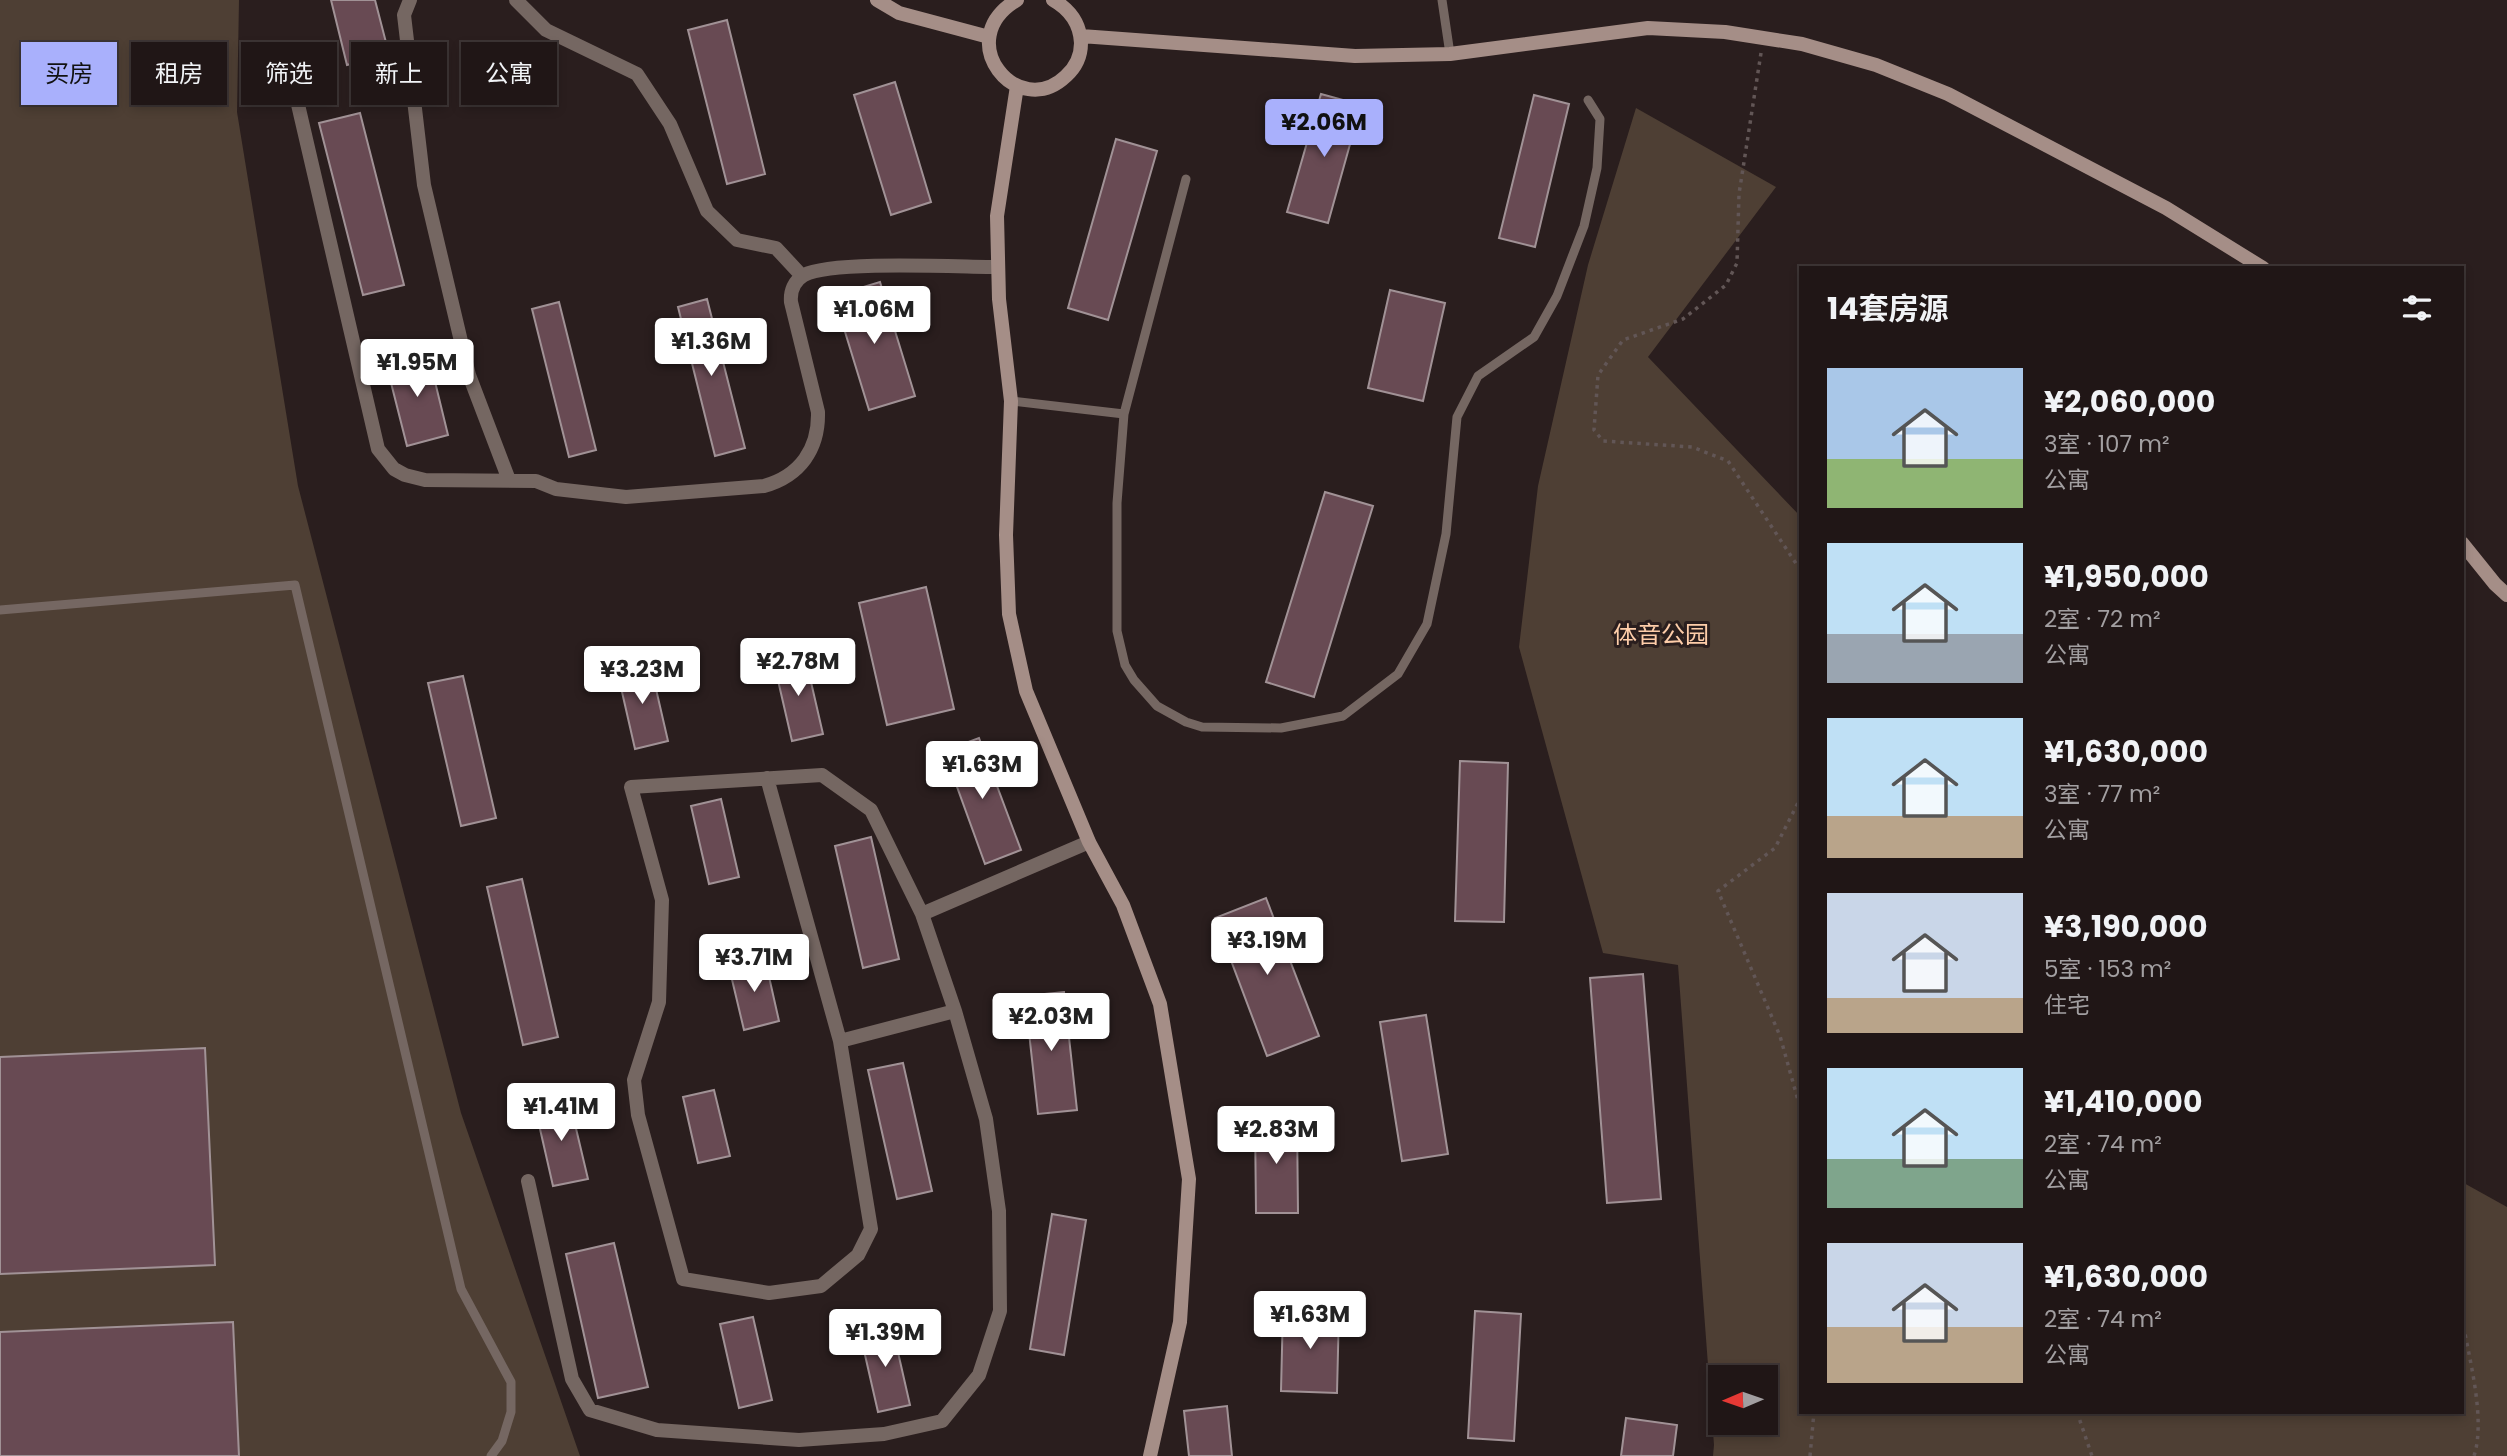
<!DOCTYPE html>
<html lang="zh">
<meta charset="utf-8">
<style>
:root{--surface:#201616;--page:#281f1f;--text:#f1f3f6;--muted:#a29fa1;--line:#3d3535;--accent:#a9b0fc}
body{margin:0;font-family:Poppins,"Noto Sans SC",sans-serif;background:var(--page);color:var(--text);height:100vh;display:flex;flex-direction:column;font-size:26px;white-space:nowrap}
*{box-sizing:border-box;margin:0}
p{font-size:23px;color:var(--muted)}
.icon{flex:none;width:38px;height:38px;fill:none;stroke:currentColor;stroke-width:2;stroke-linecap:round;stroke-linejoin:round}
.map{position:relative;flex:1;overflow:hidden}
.details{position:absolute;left:1799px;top:266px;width:665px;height:1148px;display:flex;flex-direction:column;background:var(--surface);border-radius:0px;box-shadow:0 4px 10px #0003,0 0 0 2px var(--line)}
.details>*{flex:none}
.top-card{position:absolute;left:21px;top:42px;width:665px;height:63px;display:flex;gap:14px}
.needle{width:46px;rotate:268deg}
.buttons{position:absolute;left:1708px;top:1365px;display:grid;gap:14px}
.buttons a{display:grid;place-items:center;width:70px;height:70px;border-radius:0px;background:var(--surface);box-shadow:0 4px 10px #0003,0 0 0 2px var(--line);font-size:35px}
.price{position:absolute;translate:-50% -60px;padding:0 16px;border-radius:7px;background:#fff;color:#222;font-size:23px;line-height:46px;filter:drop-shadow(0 2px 4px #0008)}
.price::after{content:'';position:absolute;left:50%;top:42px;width:21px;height:16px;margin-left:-10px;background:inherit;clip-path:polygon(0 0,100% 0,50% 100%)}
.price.selected{background:var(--accent);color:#111}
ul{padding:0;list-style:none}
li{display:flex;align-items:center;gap:21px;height:175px;padding:0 28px}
li span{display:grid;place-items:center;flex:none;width:196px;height:140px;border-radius:0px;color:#555}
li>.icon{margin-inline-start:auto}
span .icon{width:84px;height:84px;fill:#fffc;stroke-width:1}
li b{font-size:30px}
h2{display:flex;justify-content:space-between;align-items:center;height:84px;padding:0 28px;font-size:30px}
.tag{padding:0 24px;border-radius:0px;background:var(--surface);box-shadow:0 4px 10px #0003,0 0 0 2px var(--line);font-size:24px;line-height:63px}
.tag.selected{background:var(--accent);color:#111}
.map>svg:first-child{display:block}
.green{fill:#4e3f34;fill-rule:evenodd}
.building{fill:#684a53;stroke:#a19296;stroke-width:2}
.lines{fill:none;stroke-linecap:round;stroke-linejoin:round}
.path{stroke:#625656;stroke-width:3.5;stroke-dasharray:3.5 5;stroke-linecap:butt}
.lane{stroke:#756762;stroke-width:9}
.street{stroke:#756762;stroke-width:14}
.secondary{stroke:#a58e87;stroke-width:14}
.labels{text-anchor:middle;stroke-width:6;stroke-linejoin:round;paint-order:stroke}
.park-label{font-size:24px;fill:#fecda9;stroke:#2a1e1e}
</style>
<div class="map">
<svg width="2507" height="1456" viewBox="0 0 2507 1456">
<rect width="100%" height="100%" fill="#2a1e1e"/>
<!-- green -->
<path class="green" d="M0,0H239L237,112L298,486L461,1113L580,1456H0Z
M1636,108L1776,187L1648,357L1801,517V1412H2462V1182L2507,1207V1456H1713L1714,1445L1678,965L1603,953L1519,647L1538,486L1588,265ZM1766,1377V1423H1720V1377Z"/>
<!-- building -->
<path class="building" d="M331,0H375L389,54L347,65Z
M727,20L765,174L727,184L688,30Z
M895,82L931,202L891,215L854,95Z
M1321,94L1361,105L1328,223L1287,212Z
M1534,95L1569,104L1535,247L1499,238Z
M360,113L404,285L363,295L319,123Z
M1116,139L1157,151L1108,320L1068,308Z
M880,282L915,396L869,410L834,296Z
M1390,290L1445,303L1423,401L1368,388Z
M707,299L745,448L715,456L678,307Z
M559,302L596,450L569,457L532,309Z
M428,353L448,435L407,446L386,363Z
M1325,492L1373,506L1314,697L1266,682Z
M926,587L954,709L887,725L859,603Z
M805,656L823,734L792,741L774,663Z
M650,663L668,741L635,749L617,670Z
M463,676L496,818L461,826L428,683Z
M979,738L1021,850L985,864L944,751Z
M1460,761L1508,763L1504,922L1455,921Z
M721,799L739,877L709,884L691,806Z
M871,837L899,959L863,968L835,846Z
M522,879L558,1037L523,1045L487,887Z
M1266,898L1319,1036L1267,1056L1215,918Z
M765,959L779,1021L744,1030L729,967Z
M1643,974L1661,1199L1607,1203L1590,978Z
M1064,992L1077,1110L1038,1114L1025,996Z
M1426,1015L1448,1154L1402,1161L1380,1022Z
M205,1048L215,1265L0,1274V1057Z
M903,1063L932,1191L897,1199L868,1070Z
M714,1090L730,1156L698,1163L683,1097Z
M569,1099L588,1179L553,1186L535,1107Z
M1255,1119H1297L1298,1213H1256Z
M1052,1214L1086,1220L1064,1355L1030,1349Z
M614,1243L648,1387L598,1398L566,1254Z
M1283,1308L1339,1310L1337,1393L1281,1391Z
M1475,1311L1521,1314L1514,1441L1468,1438Z
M753,1317L772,1400L739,1408L720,1324Z
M233,1322L239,1456H0V1332Z
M892,1326L910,1405L878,1412L860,1333Z
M1227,1406L1232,1456H1189L1184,1411Z
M1626,1418L1677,1425L1673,1456H1621Z"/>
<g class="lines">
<!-- path -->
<path class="path" d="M1761,53L1739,194L1737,263L1726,285L1683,319L1623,340L1598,375L1594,430L1603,441L1692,447L1728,461L1801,571
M1801,787L1800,799L1775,848L1718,891L1780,1036L1801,1111
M2462,1318C2469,1358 2486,1419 2474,1456
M2077,1412L2092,1456
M1810,1456L1814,1412"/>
<!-- lane -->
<path class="lane" d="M1442,0L1450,54
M1011,401L1124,414L1117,503V631L1125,665L1134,680L1157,706L1186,722L1202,727L1281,728L1343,716L1398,674L1427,624L1446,534L1457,417L1478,376L1534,337L1557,296L1584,226L1597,168L1600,119L1588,100
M1124,414L1186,179
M0,610L295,585L461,1289L511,1382V1412L502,1441L491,1456"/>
<!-- street -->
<path class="street" d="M410,0L404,15L424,185L469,375L509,480
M516,0L546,30L637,74L670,124L707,211L737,240L776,248L802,276
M293,83L378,449L394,469L405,475L425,480L536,481L556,489L626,497L764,486C800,476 819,449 818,412L791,302C790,291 794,281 804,275C832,260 961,267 998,267
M922,914L1089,842
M840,1041L955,1011
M528,1181L572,1379L590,1410L657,1430L799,1440L884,1434L942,1421L979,1375L1000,1311L999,1211L986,1119L955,1011L922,914L871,810L822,775L631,787L662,900L659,1002L634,1080L638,1115L683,1279L769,1293L821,1286L858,1255L871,1229L840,1041L767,778"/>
<!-- secondary -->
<path class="secondary" d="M877,0L899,13L989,37
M1017,0C950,40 1018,122 1066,76C1076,67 1081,56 1081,43C1080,23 1069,9 1053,0
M1081,36L1355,56L1450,54L1648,28L1725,32L1802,44L1876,65L1948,94L2166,208L2263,268
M1017,86L997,216L999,299L1011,401L1006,535L1009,614L1026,691L1089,842L1123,905L1160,1004L1189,1179L1180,1322L1150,1456
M2462,543L2495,584L2507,595"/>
</g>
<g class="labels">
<!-- park labels -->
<g class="park-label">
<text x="1661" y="643">体音公园</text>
</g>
</g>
</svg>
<div class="buttons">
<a><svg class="needle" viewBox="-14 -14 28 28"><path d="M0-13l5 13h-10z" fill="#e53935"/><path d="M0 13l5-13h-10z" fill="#a29fa1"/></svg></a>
</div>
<b class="price selected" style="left:1324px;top:159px">¥2.06M</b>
<b class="price" style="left:874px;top:346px">¥1.06M</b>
<b class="price" style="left:711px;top:378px">¥1.36M</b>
<b class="price" style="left:417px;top:399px">¥1.95M</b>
<b class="price" style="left:798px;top:698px">¥2.78M</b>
<b class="price" style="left:642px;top:706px">¥3.23M</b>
<b class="price" style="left:982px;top:801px">¥1.63M</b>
<b class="price" style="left:1267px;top:977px">¥3.19M</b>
<b class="price" style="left:754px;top:994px">¥3.71M</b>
<b class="price" style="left:1051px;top:1053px">¥2.03M</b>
<b class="price" style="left:561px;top:1143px">¥1.41M</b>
<b class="price" style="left:1276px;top:1166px">¥2.83M</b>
<b class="price" style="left:1310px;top:1351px">¥1.63M</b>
<b class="price" style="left:885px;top:1369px">¥1.39M</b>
<div class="top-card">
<a class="tag selected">买房</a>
<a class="tag">租房</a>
<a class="tag">筛选</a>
<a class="tag">新上</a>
<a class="tag">公寓</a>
</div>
<section class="details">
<h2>14套房源<svg class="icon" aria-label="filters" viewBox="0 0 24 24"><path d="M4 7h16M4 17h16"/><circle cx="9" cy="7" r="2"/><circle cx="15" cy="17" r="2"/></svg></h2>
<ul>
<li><span style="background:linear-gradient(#a9c7e8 65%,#8fb573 0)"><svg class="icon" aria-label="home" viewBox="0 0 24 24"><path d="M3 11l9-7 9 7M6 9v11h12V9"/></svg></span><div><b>¥2,060,000</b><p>3室 · 107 m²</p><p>公寓</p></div></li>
<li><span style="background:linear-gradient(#bfe0f5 65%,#9aa5b1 0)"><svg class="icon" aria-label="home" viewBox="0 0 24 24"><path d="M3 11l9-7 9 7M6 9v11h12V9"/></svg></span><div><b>¥1,950,000</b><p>2室 · 72 m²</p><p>公寓</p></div></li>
<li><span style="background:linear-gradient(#bfe0f5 70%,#b9a48a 0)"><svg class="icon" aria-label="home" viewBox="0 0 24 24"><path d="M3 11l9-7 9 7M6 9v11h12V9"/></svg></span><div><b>¥1,630,000</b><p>3室 · 77 m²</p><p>公寓</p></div></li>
<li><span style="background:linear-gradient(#c9d6e8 75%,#b9a48a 0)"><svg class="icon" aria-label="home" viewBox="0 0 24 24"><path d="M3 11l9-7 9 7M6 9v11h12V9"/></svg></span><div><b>¥3,190,000</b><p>5室 · 153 m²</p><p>住宅</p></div></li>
<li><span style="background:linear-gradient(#bfe0f5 65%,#7fa58c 0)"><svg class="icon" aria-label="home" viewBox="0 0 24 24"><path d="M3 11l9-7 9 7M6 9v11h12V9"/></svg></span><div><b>¥1,410,000</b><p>2室 · 74 m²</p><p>公寓</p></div></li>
<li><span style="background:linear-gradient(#c9d6e8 60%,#b9a48a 0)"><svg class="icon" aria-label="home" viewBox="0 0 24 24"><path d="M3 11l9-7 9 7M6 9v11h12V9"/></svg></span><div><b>¥1,630,000</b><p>2室 · 74 m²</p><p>公寓</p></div></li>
</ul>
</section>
</div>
